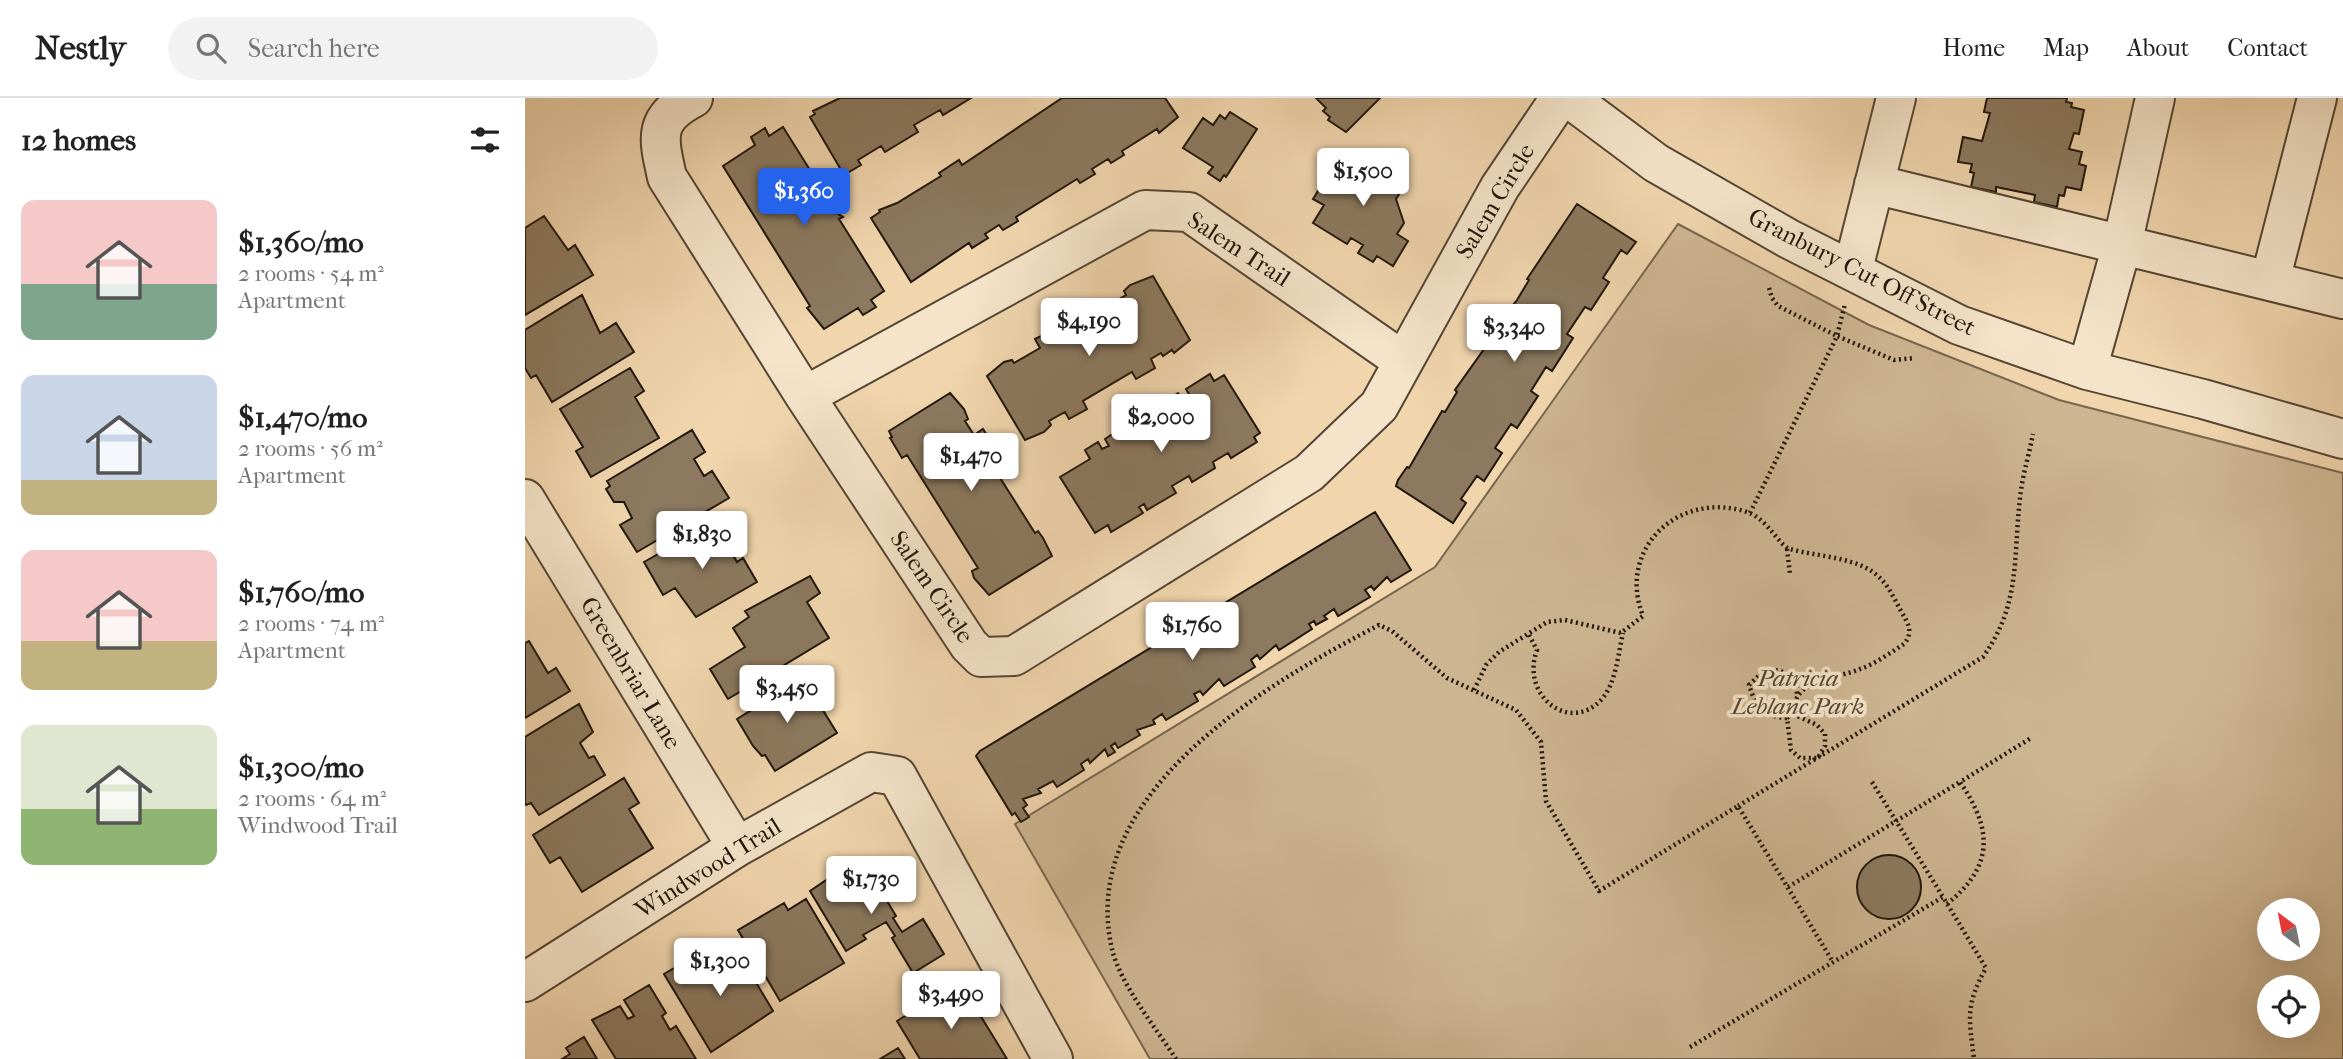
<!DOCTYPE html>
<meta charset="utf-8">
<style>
:root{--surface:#fff;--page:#f2f2f2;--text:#222;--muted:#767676;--line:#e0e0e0;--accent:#2563eb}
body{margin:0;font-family:"IM FELL French Canon",serif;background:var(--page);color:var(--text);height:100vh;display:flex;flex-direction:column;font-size:26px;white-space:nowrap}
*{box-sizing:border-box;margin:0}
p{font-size:23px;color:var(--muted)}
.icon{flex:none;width:38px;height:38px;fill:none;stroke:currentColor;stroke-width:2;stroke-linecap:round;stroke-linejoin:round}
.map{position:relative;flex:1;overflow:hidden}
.details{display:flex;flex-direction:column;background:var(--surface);width:525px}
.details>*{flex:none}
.needle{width:46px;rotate:328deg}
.buttons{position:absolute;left:1732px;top:800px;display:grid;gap:14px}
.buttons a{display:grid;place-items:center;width:63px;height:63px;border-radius:50%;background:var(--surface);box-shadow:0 7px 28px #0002;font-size:35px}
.price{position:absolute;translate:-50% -60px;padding:0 16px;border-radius:7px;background:#fff;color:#222;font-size:23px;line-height:46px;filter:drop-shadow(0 2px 4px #0008)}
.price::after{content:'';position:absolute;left:50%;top:42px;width:21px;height:16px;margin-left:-10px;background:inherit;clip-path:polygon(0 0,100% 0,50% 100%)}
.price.active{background:var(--accent);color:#fff}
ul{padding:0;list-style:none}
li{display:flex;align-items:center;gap:21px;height:175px;padding:0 21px}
li span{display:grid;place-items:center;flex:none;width:196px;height:140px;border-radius:14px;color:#555}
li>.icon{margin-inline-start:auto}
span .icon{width:84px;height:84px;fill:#fffc;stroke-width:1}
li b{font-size:30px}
h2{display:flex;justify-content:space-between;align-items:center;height:84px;padding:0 21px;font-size:30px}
header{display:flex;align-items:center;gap:42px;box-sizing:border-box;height:98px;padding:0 35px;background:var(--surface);border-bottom:2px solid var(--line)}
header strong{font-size:33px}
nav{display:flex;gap:38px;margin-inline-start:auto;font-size:24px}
.search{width:490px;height:63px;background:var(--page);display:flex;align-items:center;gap:18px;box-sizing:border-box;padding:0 24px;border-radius:38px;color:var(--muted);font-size:26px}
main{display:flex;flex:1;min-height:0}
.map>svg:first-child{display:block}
.green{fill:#cdb591;stroke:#76664e;stroke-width:2;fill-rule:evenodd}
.building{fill:#8c795f;stroke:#20160b;stroke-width:2}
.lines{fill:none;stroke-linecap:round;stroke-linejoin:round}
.minor-casing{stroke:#544634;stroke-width:42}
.path{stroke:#20160b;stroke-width:4.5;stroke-dasharray:2 3.5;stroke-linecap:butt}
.minor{stroke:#f5e4ca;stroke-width:38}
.labels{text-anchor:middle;stroke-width:7;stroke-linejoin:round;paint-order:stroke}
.street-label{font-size:24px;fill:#20160b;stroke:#f5e4ca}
.park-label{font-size:24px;font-style:italic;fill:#544633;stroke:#f5e4ca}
</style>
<header>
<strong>Nestly</strong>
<div class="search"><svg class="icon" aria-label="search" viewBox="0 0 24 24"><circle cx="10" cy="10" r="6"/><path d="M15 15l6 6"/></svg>Search here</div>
<nav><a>Home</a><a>Map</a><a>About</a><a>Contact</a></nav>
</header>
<main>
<section class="details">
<h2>12 homes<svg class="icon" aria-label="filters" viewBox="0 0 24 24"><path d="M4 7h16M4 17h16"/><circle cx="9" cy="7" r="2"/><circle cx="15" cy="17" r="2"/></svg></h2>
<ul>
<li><span style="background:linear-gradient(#f6c9c9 60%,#7fa58c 0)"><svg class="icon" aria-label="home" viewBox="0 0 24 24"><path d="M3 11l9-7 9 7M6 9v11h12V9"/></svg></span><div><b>$1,360/mo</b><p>2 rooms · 54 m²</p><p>Apartment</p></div></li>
<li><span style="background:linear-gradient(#c9d6e8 75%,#c2b280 0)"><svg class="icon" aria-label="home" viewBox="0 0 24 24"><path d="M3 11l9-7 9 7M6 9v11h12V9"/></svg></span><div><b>$1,470/mo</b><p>2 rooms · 56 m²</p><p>Apartment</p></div></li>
<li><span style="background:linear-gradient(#f6c9c9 65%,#c2b280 0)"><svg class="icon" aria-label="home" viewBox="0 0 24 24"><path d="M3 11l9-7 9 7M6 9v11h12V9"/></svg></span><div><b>$1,760/mo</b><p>2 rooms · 74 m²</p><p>Apartment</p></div></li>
<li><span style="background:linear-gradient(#dfe7d0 60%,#8fb573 0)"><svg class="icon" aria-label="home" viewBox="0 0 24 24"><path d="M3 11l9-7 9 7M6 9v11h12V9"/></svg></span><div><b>$1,300/mo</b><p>2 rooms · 64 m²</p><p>Windwood Trail</p></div></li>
</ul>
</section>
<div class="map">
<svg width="1818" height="961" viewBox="0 0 1818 961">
<rect width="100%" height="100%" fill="#f0d5ad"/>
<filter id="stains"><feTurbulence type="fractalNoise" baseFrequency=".00286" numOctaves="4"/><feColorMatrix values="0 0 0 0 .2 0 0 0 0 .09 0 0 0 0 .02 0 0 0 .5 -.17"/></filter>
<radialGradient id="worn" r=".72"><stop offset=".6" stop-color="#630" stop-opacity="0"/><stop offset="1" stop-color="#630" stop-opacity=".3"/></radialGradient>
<!-- green -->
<path class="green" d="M1153,126L1344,227L1534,302L1818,375V961H625L490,726L910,469ZM1745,812H1783V850H1745ZM1745,889H1783V928H1745Z"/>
<!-- building -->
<path class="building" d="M315,0H446L418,17L415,12L389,27L393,34L360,54L356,48L333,62L336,67L319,77L285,19L290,16L288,13Z
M537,0H640L653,19L634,35L632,31L597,53L599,57L586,65L583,61L567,71L570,76L555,85L552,81L491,119L493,123L478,132L474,127L460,136L463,140L447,150L444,145L386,184L346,120L355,114L354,112L372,105L416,78L414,75L434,62L437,67Z
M791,0H855L821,34L803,22L805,19L798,13L801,10Z
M1462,0H1542L1541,4L1547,5L1546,9L1559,12L1554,36L1549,35L1544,51L1557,54L1554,66L1561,68L1556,92L1541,89L1539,98L1534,97L1532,109L1509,104L1510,97L1471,89V94L1446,89L1449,75L1445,74L1447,66L1433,64L1438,39L1457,43L1465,15L1459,14Z
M705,14L732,31L701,79L699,77L695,83L683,75L688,69L658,50L678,20L688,27L695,17L700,21Z
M258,29L312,115L318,119L314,121L359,193L346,202L351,209L338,217L333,210L299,231L282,210L285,208L198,68L230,47L226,39L240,30L244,38Z
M846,52L864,63L857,73L880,87L871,101L879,125L872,136L883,143L868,168L852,158L848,164L833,155L838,147L826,140L822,146L788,125L799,107L788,101L811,63L823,71L832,57L840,62Z
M1052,106L1111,144L1102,156L1096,152L1078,180L1084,184L1066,212L1060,209L1042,236L1048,240L1027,273L1021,269L1006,293L1013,298L992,330L986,326L970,350L977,355L959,383L952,378L936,401L941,405L928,425L871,388L873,382L882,369L884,370L917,313L920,314L932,294L930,292L969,237L966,235L992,202L1004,182L1002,181Z
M19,118L43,152L50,147L68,177L0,217V130Z
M628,178L665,242L649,255L647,252L638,258L636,255L626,261L630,270L611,281L607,274L558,303L562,311L544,321L540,314L524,323L526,327L519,334L500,342L462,278L479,264L487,262L489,265L515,250L510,241L520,236L523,242L601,197L599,193L605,187Z
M57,197L75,235L91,225L109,254L27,304L11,277L6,280L0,270V232Z
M105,270L119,293L110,299L134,340L66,379L51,353L58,349L35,311Z
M685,276L689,283L699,277L735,335L729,339L732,344L706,360L703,355L688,364L690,370L667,384L664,378L647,388L651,395L622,412L619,406L614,409L618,415L586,434L583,427L570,435L535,379L565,361L560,352L573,344L577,351L584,348L580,341L606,324L610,331L646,309L641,303L653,295L658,302L665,298L661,291Z
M425,295L439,311L443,321L440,323L449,337L458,331L468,347L458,353L510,435L513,433L518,440L527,458L464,497L449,480L447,473L453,470L382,357L377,360L365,340L367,339L364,333Z
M167,332L180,354L169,361L179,378L187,373L204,400L112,454L95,427L107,420L99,404H89L81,391L85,388L82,383Z
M850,414L886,472L866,484L862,479L849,492L846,488L840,492L845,499L813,518L809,511L799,518L802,521L791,527L789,523L784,526L787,531L754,552L751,547L735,561L732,557L726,562L730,569L699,588L694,581L678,597L675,593L669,596L673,603L641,622L637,616L628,622L630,626L612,632L615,637L593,650L590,645L586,648L590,654L583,658L580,651L565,665L563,661L556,666L559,672L532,689L528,683L513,691L516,695L498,701L502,707L498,710L504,719L496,724L490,715L487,717L451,658L455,653Z
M197,426L207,441L201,445L212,464L218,460L232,484L171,519L150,490L138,497L119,464L149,447L152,452Z
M285,478L295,495L282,504L304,540L203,601L185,571L220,549L208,530L224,519L220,513Z
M4,543L23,575L31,570L45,593L0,620V545Z
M278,580L312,635L250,673L240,657L237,658L228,648L212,621Z
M54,606L68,634L55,645L64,660L69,658L80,677L14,717L6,705L1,707L0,705V639Z
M99,680L114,705L104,711L128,750L57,794L35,759L25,765L8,737Z
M1332 789a32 32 0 1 1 64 0a32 32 0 1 1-64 0Z
M340,766L371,818L368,820L377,834L398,821L419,856L388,875L367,840L370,838L361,824L338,837L341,841L321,853L285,793L319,770L323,776Z
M281,801L319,865L255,903L213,832L259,805L263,812Z
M210,849L248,913L186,954L139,876L166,860L176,875L192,865L190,861Z
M436,886L482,961H395L372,923L401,905L409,917L420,910L414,900Z
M124,887L141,915L137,918L145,932L151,928L171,961H91L67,922L95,908L103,921L109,918L99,902Z
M59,939L72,961H37L45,956L41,950Z
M373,950L380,961H355Z"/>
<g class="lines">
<defs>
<path id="minor" d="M168,0C128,21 133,39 142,79L280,298L444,547L456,559L489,558L784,375L854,308L975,89L1035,0
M1044,0L1131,65L1264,141L1434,227L1562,272L1678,301L1818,341
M1349,86L1818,201
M1328,171L1371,0
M1745,183L1792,0
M1562,272L1597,147L1630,0
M280,298L620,112L664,114L878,263
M0,401L212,749
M0,884L212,749L346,674L372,678L528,961"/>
</defs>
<!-- minor casing -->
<use href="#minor" class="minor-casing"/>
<!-- path -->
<path class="path" d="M1244,190L1247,200L1253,208L1312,238L1320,206
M1225,415L1312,238L1369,262L1389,260
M1262,451L1265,476
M1004,537L1012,552C995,597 1044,636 1076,602C1091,586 1093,556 1098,535
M949,592L961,567L974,554L1022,524L1040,522L1096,535L1118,518C1091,450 1155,392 1222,414C1243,421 1254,448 1265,451C1293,459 1336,459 1356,481C1364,489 1370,502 1376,513C1383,525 1389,534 1379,546C1365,555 1350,566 1335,571C1309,582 1269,579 1268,616
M1268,616L1292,627L1300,636V648L1293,660H1275L1266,652L1262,620Z
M1262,620C1238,619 1231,609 1224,587L1241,571C1258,572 1272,577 1272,597
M1347,684L1418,799
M1213,708L1458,559C1496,506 1488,460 1495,400C1497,379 1504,357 1508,336
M1263,789L1435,684
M1422,806C1469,768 1468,732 1435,684L1506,640
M1165,949L1418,799L1461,870C1440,907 1444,921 1449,961
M651,961C631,930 595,886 587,851C551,696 741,586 854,527L867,533L922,580L991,612L1016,644L1021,703L1074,793L1213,708L1308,864"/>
<!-- minor -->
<use href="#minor" class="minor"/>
</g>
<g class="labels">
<!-- street labels -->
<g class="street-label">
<text transform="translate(970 103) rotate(-59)" y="8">Salem Circle</text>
<text transform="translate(714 151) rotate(33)" y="8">Salem Trail</text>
<text transform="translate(1337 174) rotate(27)" y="8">Granbury Cut Off Street</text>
<text transform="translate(407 489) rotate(56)" y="8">Salem Circle</text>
<text transform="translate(106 575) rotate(59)" y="8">Greenbriar Lane</text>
<text transform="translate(183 770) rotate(-32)" y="8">Windwood Trail</text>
</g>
<!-- park labels -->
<g class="park-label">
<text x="1273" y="588">Patricia<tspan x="1273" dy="28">Leblanc Park</tspan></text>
</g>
</g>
<rect width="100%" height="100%" filter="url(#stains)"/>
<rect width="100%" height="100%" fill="url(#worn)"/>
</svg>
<div class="buttons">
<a><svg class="needle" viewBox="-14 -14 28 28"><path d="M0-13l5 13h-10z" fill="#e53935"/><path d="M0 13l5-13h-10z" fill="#767676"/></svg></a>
<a><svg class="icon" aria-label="locate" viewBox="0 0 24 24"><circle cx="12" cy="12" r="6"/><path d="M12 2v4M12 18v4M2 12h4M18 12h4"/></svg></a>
</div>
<b class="price" style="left:838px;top:110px">$1,500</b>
<b class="price active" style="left:279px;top:130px">$1,360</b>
<b class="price" style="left:564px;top:260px">$4,190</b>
<b class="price" style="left:989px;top:266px">$3,340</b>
<b class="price" style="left:636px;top:356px">$2,000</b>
<b class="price" style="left:446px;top:395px">$1,470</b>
<b class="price" style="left:177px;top:473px">$1,830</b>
<b class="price" style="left:667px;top:564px">$1,760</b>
<b class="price" style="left:262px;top:627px">$3,450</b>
<b class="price" style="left:346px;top:818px">$1,730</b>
<b class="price" style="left:195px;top:900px">$1,300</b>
<b class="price" style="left:426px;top:933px">$3,490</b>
</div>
</main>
